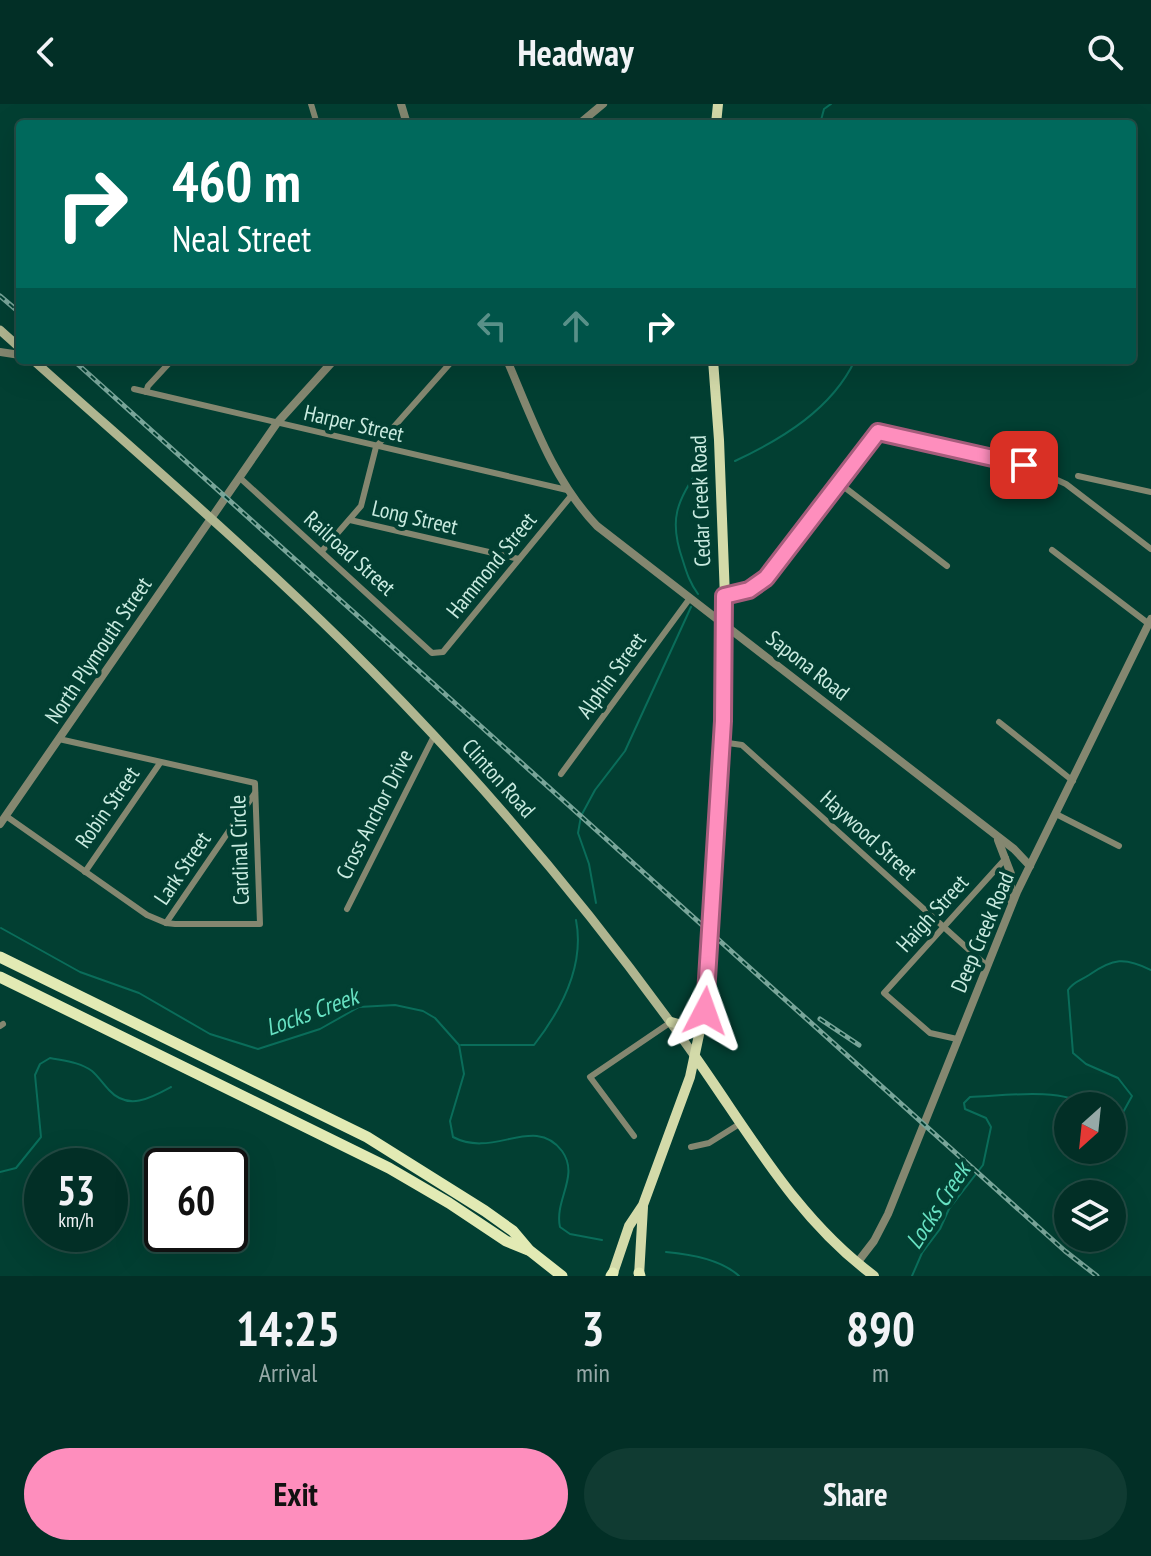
<!DOCTYPE html>
<html lang="en">
<head>
<meta charset="utf-8">
<style>
	:root { --surface:#022f26; --page:#103b32; --text:#f1f3f6; --muted:#96a9a7; --line:#234a43; --accent:#fe8ebd }
	body { margin:0; font-family:"PT Sans Narrow",sans-serif; background:var(--page); color:var(--text); height:100vh; display:flex; flex-direction:column; font-size:30px; white-space:nowrap }
	* { box-sizing:border-box; margin:0 }
	p { font-size:26px; color:var(--muted) }
	.icon { flex:none; width:44px; height:44px; fill:none; stroke:currentColor; stroke-width:2; stroke-linecap:round; stroke-linejoin:round }
	.map { position:relative; height:1172px; overflow:hidden }
	.side { display:flex; flex-direction:column; background:var(--surface); flex:1 }
	.side>* { flex:none }
	.guide { position:absolute; left:16px; top:16px; width:1120px; height:244px; border-radius:8px; box-shadow:0 8px 32px #0002,0 0 0 2px var(--line); background:#00695c; color:#fff; overflow:hidden }
	.needle { width:52px; rotate:207deg }
	.controls { position:absolute; left:1054px; top:988px; display:grid; gap:16px }
	.controls a { display:grid; place-items:center; width:72px; height:72px; border-radius:50%; background:var(--surface); box-shadow:0 8px 32px #0002,0 0 0 2px var(--line); font-size:40px }
	.speed { position:absolute; left:24px; top:1044px; display:flex; gap:16px; font-size:40px; font-weight:700; text-align:center }
	.speed>* { display:grid; place-content:center; width:104px; height:104px; border-radius:50%; background:var(--surface); box-shadow:0 8px 32px #0002,0 0 0 2px var(--line); line-height:1 }
	.speed small { font-size:20px; font-weight:400 }
	.speed .limit { border:4px solid #111; border-radius:12px; background:#fff; color:#111 }
	.pin { position:absolute; display:grid; place-items:center; width:68px; height:68px; color:#fff; margin:-34px; border-radius:16px; box-shadow:0 4px 12px #0006 }
	.me { position:absolute; width:88px; margin:-44px; rotate:4deg; stroke-linejoin:round; filter:drop-shadow(0 0 6px #0008) }
	.turn { display:flex; align-items:center; gap:28px; height:168px; padding:0 24px; font-size:36px }
	.turn .icon { width:104px; height:104px; stroke-width:2.5 }
	.turn b { display:block; font-size:56px; line-height:68px }
	.lanes { display:flex; align-items:center; height:76px; padding:0 24px; background:#0003; justify-content:center; gap:40px; direction:ltr }
	.lanes .off { opacity:.35 }
	.eta { display:flex; justify-content:space-evenly; align-items:center; height:136px; text-align:center }
	.eta b { font-size:48px; font-weight:600; line-height:56px }
	.action { display:flex; gap:16px; margin-top:auto; padding:16px 24px }
	.action a { flex:1; height:92px; border-radius:48px; background:var(--accent); color:#111; font-size:32px; font-weight:600; line-height:92px; text-align:center }
	.action a+a { background:var(--page); color:var(--text) }
	header { display:flex; justify-content:space-between; align-items:center; height:104px; padding:0 24px; background:var(--surface); font-size:36px; font-weight:600 }
	.map>svg:first-child { display:block }
	.lines { fill:none; stroke-linecap:round; stroke-linejoin:round }
	.stream { stroke:#0a6d5a; stroke-width:2 }
	.minor { stroke:#848770; stroke-width:6 }
	.tertiary { stroke:#848770; stroke-width:8 }
	.secondary { stroke:#b0b690; stroke-width:9 }
	.primary { stroke:#d3daa9; stroke-width:10 }
	.trunk { stroke:#e2eab4; stroke-width:11 }
	.rail-casing { stroke:#78a599; stroke-width:5 }
	.rail { stroke:#023f32; stroke-width:2; stroke-dasharray:6; stroke-linecap:butt }
	.route-casing { stroke:#a55c7b; stroke-width:20 }
	.route { stroke:#fe8ebd; stroke-width:14 }
	.labels { text-anchor:middle; stroke-width:8; stroke-linejoin:round; paint-order:stroke }
	.street-label { font-size:22px; fill:#c9ebe0; stroke:#023f32 }
	.water-label { font-size:24px; font-style:italic; fill:#67e1c2; stroke:#023f32 }
</style>
</head>
<body>
<header><svg class="icon" aria-label="back" viewBox="0 0 24 24"><path d="M15 5l-7 7 7 7"/></svg>Headway<svg class="icon" aria-label="search" viewBox="0 0 24 24"><circle cx="10" cy="10" r="6"/><path d="M15 15l6 6"/></svg></header>
<div class="map">
<svg width="1151" height="1172" viewBox="0 0 1151 1172">
	<rect width="100%" height="100%" fill="#023f32"/>
	<g class="lines">
		<g class="stream">
			<polyline points="820,20 824,5 831,0"/>
			<path d="M735,357c47,-22 97,-52 120,-101"/>
			<path d="M698,490c-8,-11 -11,-20 -15,-33 -15,-42 -6,-59 17,-94"/>
			<polyline points="596,799 589,760 578,729 581,712 595,686 625,647 691,503"/>
			<path d="M1,824l79,44 59,21 71,41 48,15 62,-20 39,-22 36,-2 28,6 12,7 24,27 5,29 -14,47 3,16c41,22 81,-23 109,14 18,25 -8,49 -2,76l10,7 32,6"/>
			<path d="M461,941h73c28,-36 51,-79 42,-125"/>
			<path d="M1112,1013l9,-1 11,-20 -14,-18 -32,-14 -13,-11 -5,-63c6,-9 12,-9 21,-15 24,-17 36,-18 62,-5"/>
			<path d="M0,1068l16,-4 25,-31 -6,-62 5,-11 10,-6c15,3 30,4 42,13 6,5 11,13 17,19 19,21 42,8 62,-3"/>
			<path d="M666,1148c23,2 56,8 73,24"/>
			<path d="M912,1172l10,-23 18,-24 9,-20 34,-44 8,-38 -5,-9 -21,-9 -1,-6 6,-6c33,-1 90,-10 118,9"/>
		</g>
		<g class="minor">
			<polyline points="311,0 317,20"/>
			<polyline points="134,285 567,386"/>
			<polyline points="146,288 148,282 172,256"/>
			<polyline points="1078,372 1151,388"/>
			<polyline points="239,373 432,549 443,548 571,392"/>
			<polyline points="839,379 947,462"/>
			<polyline points="350,416 519,455"/>
			<polyline points="1052,446 1149,520"/>
			<polyline points="322,447 361,402 376,343 453,256"/>
			<polyline points="725,492 749,486 766,474 878,328 1024,361 1066,380 1151,445"/>
			<polyline points="999,618 1073,677"/>
			<polyline points="721,638 742,641 987,862"/>
			<polyline points="561,670 690,494"/>
			<polyline points="1056,710 1119,742"/>
			<polyline points="6,712 147,811 166,819 175,820 260,820 255,679 59,635"/>
			<polyline points="85,768 160,659"/>
			<polyline points="347,805 434,632"/>
			<polyline points="166,819 255,689"/>
			<polyline points="0,922 3,920"/>
			<polyline points="957,935 930,929 884,889 1006,754"/>
			<polyline points="634,1032 590,973 671,918"/>
			<polyline points="691,1043 709,1039 741,1019"/>
		</g>
		<g class="tertiary">
			<polyline points="401,0 407,20"/>
			<polyline points="579,20 603,0"/>
			<polyline points="0,248 20,251"/>
			<path d="M507,256c25,58 45,119 90,166l417,323 16,17"/>
			<polyline points="0,720 277,319 334,256"/>
			<polyline points="998,736 1011,770 1011,796"/>
			<polyline points="857,1159 874,1137 888,1110 1017,788 1151,515"/>
		</g>
		<g class="secondary">
			<polyline points="0,226 20,244"/>
			<path d="M33,256c104,93 210,184 310,282 130,128 248,267 353,416"/>
		</g>
		<g class="primary">
			<polyline points="716,20 718,0"/>
			<path d="M671,918c15,5 23,3 33,-9"/>
			<path d="M696,954c55,78 100,160 178,218"/>
			<polyline points="612,1172 629,1122 643,1101 690,973 706,898 726,520 719,336 713,256"/>
			<polyline points="639,1172 643,1103"/>
		</g>
		<g class="trunk">
			<polyline points="0,853 367,1033 485,1107 513,1127 529,1146 562,1172"/>
			<polyline points="0,873 389,1064 449,1099 506,1137 528,1146"/>
			<polyline points="639,1169 640,1172"/>
			<polyline points="611,1172 613,1169"/>
		</g>
		<defs>
			<g id="rail">
				<polyline points="0,192 20,209"/>
				<polyline points="73,256 1065,1147 1097,1172"/>
				<polyline points="820,915 859,941"/>
			</g>
		</defs>
		<use href="#rail" class="rail-casing"/>
		<use href="#rail" class="rail"/>
	</g>
	<g class="lines">
		<defs>
			<polyline id="route" points="705,907 723,617 724,492 749,486 766,474 878,328 1024,361"/>
		</defs>
		<use href="#route" class="route-casing"/>
		<use href="#route" class="route"/>
	</g>
	<g class="labels">
		<g class="street-label">
			<text transform="translate(354 319) rotate(13)" y="8">Harper Street</text>
			<text transform="translate(700 397) rotate(-92)" y="8">Cedar Creek Road</text>
			<text transform="translate(415 413) rotate(13)" y="8">Long Street</text>
			<text transform="translate(350 449) rotate(42)" y="8">Railroad Street</text>
			<text transform="translate(491 461) rotate(-51)" y="8">Hammond Street</text>
			<text transform="translate(98 546) rotate(-56)" y="8">North Plymouth Street</text>
			<text transform="translate(808 561) rotate(38)" y="8">Sapona Road</text>
			<text transform="translate(611 571) rotate(-54)" y="8">Alphin Street</text>
			<text transform="translate(499 674) rotate(48)" y="8">Clinton Road</text>
			<text transform="translate(107 703) rotate(-55)" y="8">Robin Street</text>
			<text transform="translate(374 710) rotate(-63)" y="8">Cross Anchor Drive</text>
			<text transform="translate(869 731) rotate(42)" y="8">Haywood Street</text>
			<text transform="translate(239 746) rotate(-92)" y="8">Cardinal Circle</text>
			<text transform="translate(182 764) rotate(-56)" y="8">Lark Street</text>
			<text transform="translate(932 809) rotate(-48)" y="8">Haigh Street</text>
			<text transform="translate(982 828) rotate(-67)" y="8">Deep Creek Road</text>
		</g>
		<g class="water-label">
			<text transform="translate(312 908) rotate(-20)" y="8">Locks Creek</text>
			<text transform="translate(938 1102) rotate(-57)" y="8">Locks Creek</text>
		</g>
	</g>
</svg>
<div class="controls">
<a><svg class="needle" viewBox="-14 -14 28 28"><path d="M0-13l5 13h-10z" fill="#e53935"/><path d="M0 13l5-13h-10z" fill="#96a9a7"/></svg></a>
<a><svg class="icon" aria-label="layers" viewBox="0 0 24 24"><path d="M12 4l9 5-9 5-9-5zM3 14l9 5 9-5"/></svg></a>
</div>
<div class="speed"><div>53<small>km/h</small></div><div class="limit">60</div></div>
<div class="pin" style="left:1024px;top:361px;background:#d93025"><svg class="icon" aria-label="arrive" viewBox="0 0 24 24"><path d="M6 21V4h12l-3 4 3 4H6"/></svg></div>
<svg class="me" style="left:705px;top:907px" viewBox="-20 -20 40 40"><path d="M0-17L14 15 0 8-14 15z" fill="#fe8ebd" stroke="#fff" stroke-width="4"/></svg>
<div class="guide">
<div class="turn"><svg class="icon" aria-label="right" viewBox="0 0 24 24"><path d="M7 20v-9h11M14 6l5 5-5 5"/></svg><div><b>460 m</b>Neal Street</div></div>
<div class="lanes"><svg class="icon off" aria-label="left" viewBox="0 0 24 24"><path d="M17 20v-9H6M10 6l-5 5 5 5"/></svg><svg class="icon off" aria-label="ahead" viewBox="0 0 24 24"><path d="M12 20V5M6 11l6-6 6 6"/></svg><svg class="icon" aria-label="right" viewBox="0 0 24 24"><path d="M7 20v-9h11M14 6l5 5-5 5"/></svg></div>
</div>
</div>
<section class="side">
<div class="eta">
<div><b>14:25</b><p>Arrival</p></div>
<div><b>3</b><p>min</p></div>
<div><b>890</b><p>m</p></div>
</div>
<div class="action"><a>Exit</a><a>Share</a></div>
</section>
</body>
</html>
